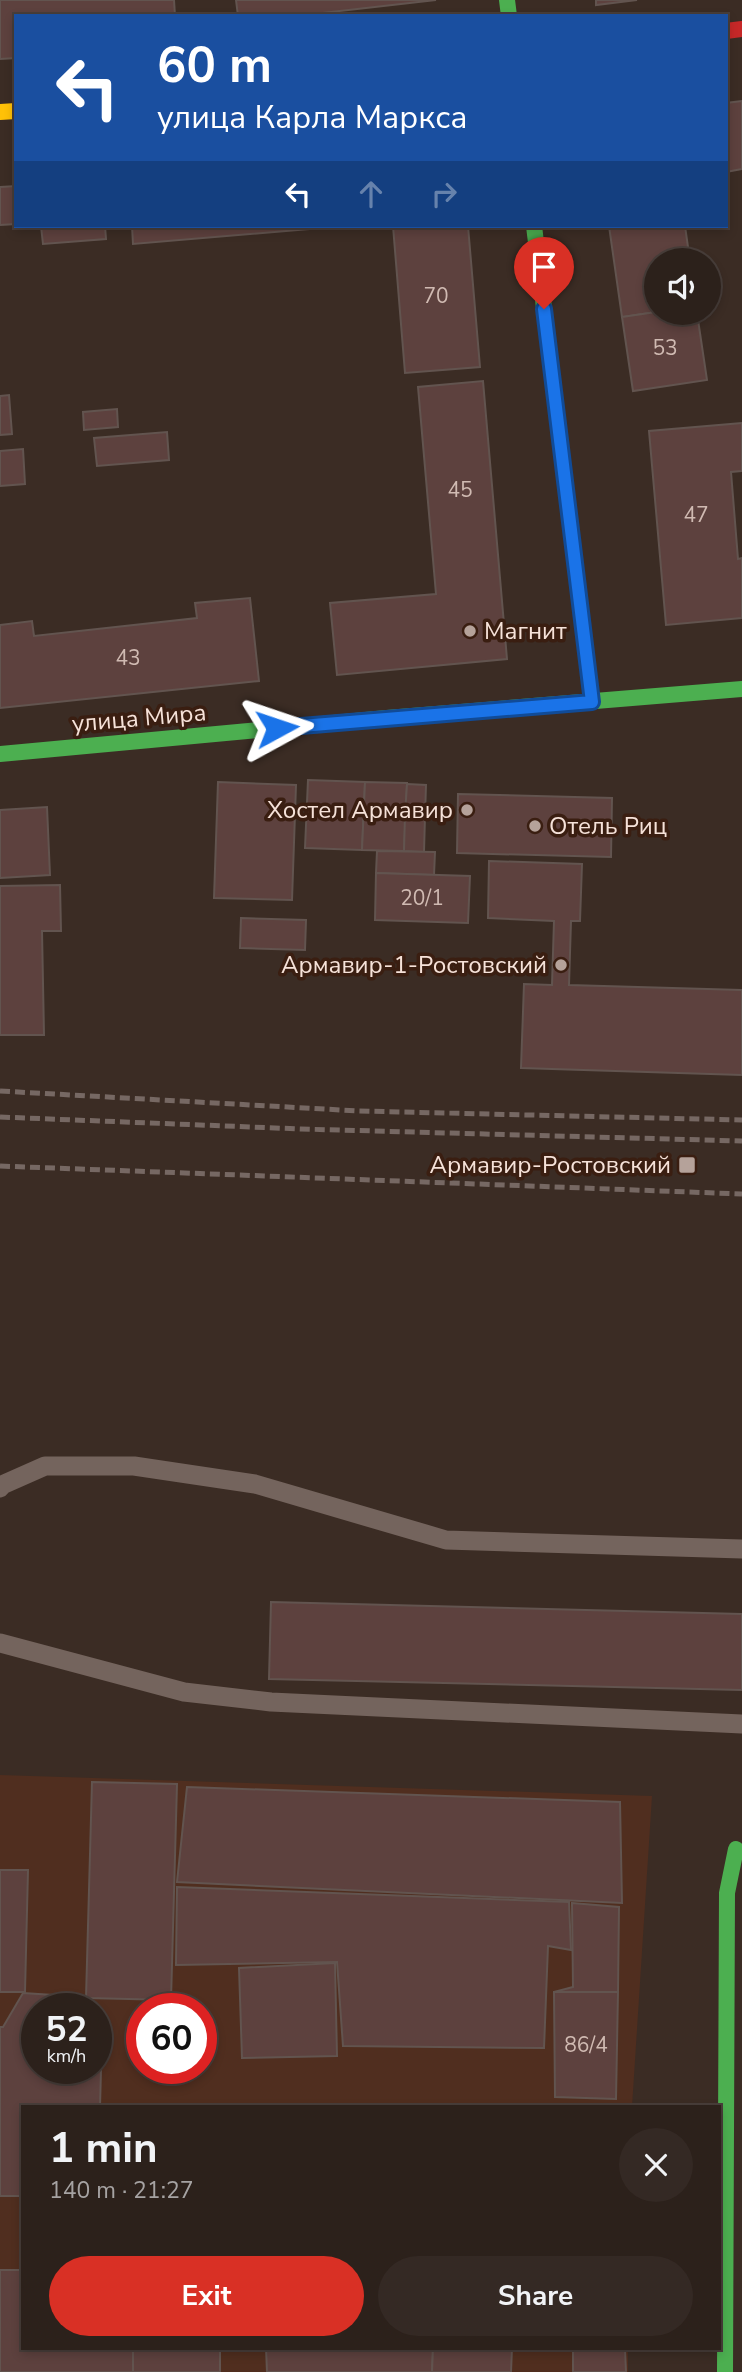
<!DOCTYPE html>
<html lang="en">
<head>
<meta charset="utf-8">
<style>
	:root { --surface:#2c211b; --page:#342924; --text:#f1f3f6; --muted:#a6a3a3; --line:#483e3a; --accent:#d93025 }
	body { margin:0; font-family:"Nunito Sans",sans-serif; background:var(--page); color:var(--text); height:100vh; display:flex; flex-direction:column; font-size:26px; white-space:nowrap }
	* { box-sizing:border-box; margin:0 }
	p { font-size:23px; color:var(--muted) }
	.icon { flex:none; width:38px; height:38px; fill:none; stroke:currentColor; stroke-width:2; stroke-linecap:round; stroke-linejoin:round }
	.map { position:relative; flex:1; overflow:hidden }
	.drawer { position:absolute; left:21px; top:2105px; width:700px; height:245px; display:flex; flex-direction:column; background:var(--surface); border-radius:0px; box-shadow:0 4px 10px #0003,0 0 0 2px var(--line) }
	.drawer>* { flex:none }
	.top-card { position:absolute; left:14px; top:14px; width:714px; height:214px; border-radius:0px; box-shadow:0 4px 10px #0003,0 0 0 2px var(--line); background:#1a4fa0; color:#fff; overflow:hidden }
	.tools { position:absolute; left:644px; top:248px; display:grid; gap:14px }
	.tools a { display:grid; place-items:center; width:77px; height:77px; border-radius:50%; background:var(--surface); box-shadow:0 4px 10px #0003,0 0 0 2px var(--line); font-size:35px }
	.speed { position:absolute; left:21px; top:1993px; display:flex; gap:14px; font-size:35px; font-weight:700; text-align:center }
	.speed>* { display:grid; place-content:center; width:91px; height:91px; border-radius:50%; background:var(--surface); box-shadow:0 4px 10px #0003,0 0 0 2px var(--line); line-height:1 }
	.speed small { font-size:18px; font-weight:400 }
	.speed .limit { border:10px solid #d22; background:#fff; color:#111 }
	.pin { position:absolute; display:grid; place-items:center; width:60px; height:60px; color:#fff; margin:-72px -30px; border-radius:50% 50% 50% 0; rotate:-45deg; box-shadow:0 0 7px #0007 }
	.pin .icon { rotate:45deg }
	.me { position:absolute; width:77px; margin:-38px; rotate:85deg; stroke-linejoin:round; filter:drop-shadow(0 0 5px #0008) }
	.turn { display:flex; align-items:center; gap:24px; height:147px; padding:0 28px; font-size:32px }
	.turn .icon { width:91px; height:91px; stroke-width:2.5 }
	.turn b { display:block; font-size:49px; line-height:60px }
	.lanes { display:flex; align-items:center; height:66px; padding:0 28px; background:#0003; justify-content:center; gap:35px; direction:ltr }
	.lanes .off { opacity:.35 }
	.round { display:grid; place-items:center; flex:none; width:74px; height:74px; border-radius:37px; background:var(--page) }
	.overview { display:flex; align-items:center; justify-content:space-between; height:119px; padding:0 28px }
	h1 { font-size:42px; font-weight:700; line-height:52px }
	.action { display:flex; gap:14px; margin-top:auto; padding:14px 28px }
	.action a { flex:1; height:80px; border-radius:42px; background:var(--accent); color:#fff; font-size:28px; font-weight:700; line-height:80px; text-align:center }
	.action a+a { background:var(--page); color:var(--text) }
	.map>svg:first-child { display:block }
	.built { fill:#502e1f; fill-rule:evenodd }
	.building { fill:#5d413e; stroke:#62544f; stroke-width:2 }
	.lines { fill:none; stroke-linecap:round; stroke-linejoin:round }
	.lane { stroke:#74645d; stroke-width:19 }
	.fast { stroke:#4caf50; stroke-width:16 }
	.slow { stroke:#ffc107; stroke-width:16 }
	.jam { stroke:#c62828; stroke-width:16 }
	.rail { stroke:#766863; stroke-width:5; stroke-dasharray:10 5; stroke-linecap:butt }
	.route-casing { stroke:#114b97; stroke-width:18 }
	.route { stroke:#1a73e8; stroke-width:12 }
	.poi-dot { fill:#b5a29a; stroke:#3a1e11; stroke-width:2.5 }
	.labels { text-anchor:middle; stroke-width:7; stroke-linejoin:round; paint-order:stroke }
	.number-label { font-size:21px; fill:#d0bab2 }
	.poi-label { font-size:24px; fill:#f6e2d9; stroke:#3a1e11; text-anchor:end }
	.street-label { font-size:24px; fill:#f6e2d9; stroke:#3a1e11 }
</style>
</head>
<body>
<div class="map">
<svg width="742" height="2372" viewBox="0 0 742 2372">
	<rect width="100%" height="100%" fill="#3b2c24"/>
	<path class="built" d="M0,1775l652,21 -20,311h-609v241h605v24h-628zM37,2009h59v59h-59zM142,2009h59v59h-59z"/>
	<g class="building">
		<polygon points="0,0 174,0 175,16 16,16 16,58 0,59"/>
		<polygon points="236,0 436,0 296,16 238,16"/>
		<polygon points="596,0 637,0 596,5"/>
		<polygon points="742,101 742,169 726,172 726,103"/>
		<polygon points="16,186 16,224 0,225 0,187"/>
		<polygon points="41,226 105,226 106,239 43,244"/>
		<polygon points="132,226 345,226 133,244"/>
		<polygon points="393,226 468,226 480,367 405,373"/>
		<polygon points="609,226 685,226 690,261 656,261 656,312 622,317"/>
		<polygon points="656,312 697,313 707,380 633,391 622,317"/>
		<polygon points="483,381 507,659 337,675 330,603 436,594 418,387"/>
		<polygon points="9,395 12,434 0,435 0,396"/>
		<polygon points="117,409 118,427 84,430 83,412"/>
		<polygon points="742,423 742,471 731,472 738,559 742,558 742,618 666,625 649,431"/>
		<polygon points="167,432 169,460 97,466 94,438"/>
		<polygon points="23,449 25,484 0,486 0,451"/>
		<polygon points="250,598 259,681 0,708 0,625 32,621 34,636 197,618 195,603"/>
		<polygon points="308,780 365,782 362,850 305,848"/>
		<polygon points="218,782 296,785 292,900 214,898"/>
		<polygon points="365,782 407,783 404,851 362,850"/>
		<polygon points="407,784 426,785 425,816 405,815"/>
		<polygon points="458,794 612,798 611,857 457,853"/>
		<polygon points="47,807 50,875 0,878 0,810"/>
		<polygon points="405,815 425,816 424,852 404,851"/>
		<polygon points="377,851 435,852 434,875 376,873"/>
		<polygon points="489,861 582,864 580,921 571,921 569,985 742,990 742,1075 521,1068 524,984 552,985 554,921 488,918"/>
		<polygon points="376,873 470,876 468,923 375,920"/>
		<polygon points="60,885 61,931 42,931 44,1035 0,1035 0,886"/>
		<polygon points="241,918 306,920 305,950 240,948"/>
		<polygon points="271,1602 742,1614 742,1690 269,1679"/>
		<polygon points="92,1782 177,1784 171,2000 86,1998"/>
		<polygon points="187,1787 620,1802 622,1903 177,1882"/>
		<polygon points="0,1870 28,1870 25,1992 0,1992"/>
		<polygon points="177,1887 569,1902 571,1950 548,1946 544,2048 343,2046 337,1962 176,1965"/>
		<polygon points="572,1903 619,1907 618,1992 554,1992 573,1987"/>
		<polygon points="335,1963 337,2056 242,2058 239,1968"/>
		<polygon points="554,1992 618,1992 616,2099 555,2097"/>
		<polygon points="23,1993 84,1997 83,2009 37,2009 37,2068 96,2068 96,2031 102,2032 100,2107 23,2107 23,2196 0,2196 0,2027 3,2027"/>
		<polygon points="0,2270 23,2270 23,2348 133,2348 133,2372 0,2372"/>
		<rect x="133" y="2348" width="87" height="24"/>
		<polygon points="266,2348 433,2348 432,2372 267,2372"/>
		<polygon points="433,2348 512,2348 511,2372 432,2372"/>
		<polygon points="573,2348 625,2348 626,2372 573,2372"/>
	</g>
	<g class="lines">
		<g class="lane">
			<polyline points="0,1488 2,1485 45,1466 134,1466 255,1484 446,1540 742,1549"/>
			<polyline points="0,1643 184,1692 271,1702 742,1724"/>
		</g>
		<g class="fast">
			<polyline points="507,0 509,16"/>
			<polyline points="534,226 592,702"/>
			<polyline points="0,754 387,718 742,689"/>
			<polyline points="725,2372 727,1893 736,1849"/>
		</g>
		<polyline class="slow" points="0,112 16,111"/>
		<polyline class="jam" points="726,31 742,29"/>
		<g class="rail">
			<polyline points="0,1091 359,1111 742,1120"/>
			<polyline points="0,1117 301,1129 742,1141"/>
			<polyline points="0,1166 742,1194"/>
		</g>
	</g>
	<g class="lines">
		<defs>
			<polyline id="route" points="277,728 592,702 544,309"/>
		</defs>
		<use href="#route" class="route-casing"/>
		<use href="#route" class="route"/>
	</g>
	<g class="poi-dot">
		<circle cx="470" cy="631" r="7"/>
		<circle cx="467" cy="810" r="7"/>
		<circle cx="535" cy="826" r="7"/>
		<circle cx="561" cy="965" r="7"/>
		<rect x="678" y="1156" width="18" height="18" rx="3.5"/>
	</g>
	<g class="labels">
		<g class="number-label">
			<text x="436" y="303">70</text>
			<text x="665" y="355">53</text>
			<text x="460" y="497">45</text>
			<text x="696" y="522">47</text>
			<text x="128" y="665">43</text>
			<text x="422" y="905">20/1</text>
			<text x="586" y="2052">86/4</text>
		</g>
		<g class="poi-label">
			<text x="484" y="639" text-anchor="start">Магнит</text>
			<text x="453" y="818">Хостел Армавир</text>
			<text x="549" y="834" text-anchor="start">Отель Риц</text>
			<text x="547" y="973">Армавир-1-Ростовский</text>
			<text x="671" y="1173">Армавир-Ростовский</text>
		</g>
		<g class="street-label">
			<text transform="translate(139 718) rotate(-5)" y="8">улица Мира</text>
		</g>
	</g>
</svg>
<div class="tools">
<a><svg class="icon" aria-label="sound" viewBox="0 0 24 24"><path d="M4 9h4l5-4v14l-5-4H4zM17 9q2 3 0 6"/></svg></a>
</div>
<div class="speed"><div>52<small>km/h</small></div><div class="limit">60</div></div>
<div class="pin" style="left:544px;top:309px;background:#d93025"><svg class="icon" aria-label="arrive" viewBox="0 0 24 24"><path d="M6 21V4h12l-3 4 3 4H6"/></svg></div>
<svg class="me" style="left:277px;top:728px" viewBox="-20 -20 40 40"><path d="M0-17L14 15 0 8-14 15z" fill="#1a73e8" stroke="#fff" stroke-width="4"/></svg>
<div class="top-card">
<div class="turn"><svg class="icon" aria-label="left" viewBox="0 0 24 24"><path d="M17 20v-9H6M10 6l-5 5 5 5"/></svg><div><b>60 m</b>улица Карла Маркса</div></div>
<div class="lanes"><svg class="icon" aria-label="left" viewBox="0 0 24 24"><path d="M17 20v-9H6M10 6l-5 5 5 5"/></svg><svg class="icon off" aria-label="ahead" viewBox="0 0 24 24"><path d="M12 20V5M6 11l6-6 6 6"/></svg><svg class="icon off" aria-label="right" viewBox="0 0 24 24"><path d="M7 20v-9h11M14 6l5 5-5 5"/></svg></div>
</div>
<section class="drawer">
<div class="overview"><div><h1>1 min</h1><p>140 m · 21:27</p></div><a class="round"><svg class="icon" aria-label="close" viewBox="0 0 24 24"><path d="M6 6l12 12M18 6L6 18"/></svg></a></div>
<div class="action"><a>Exit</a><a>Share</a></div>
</section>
</div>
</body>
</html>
